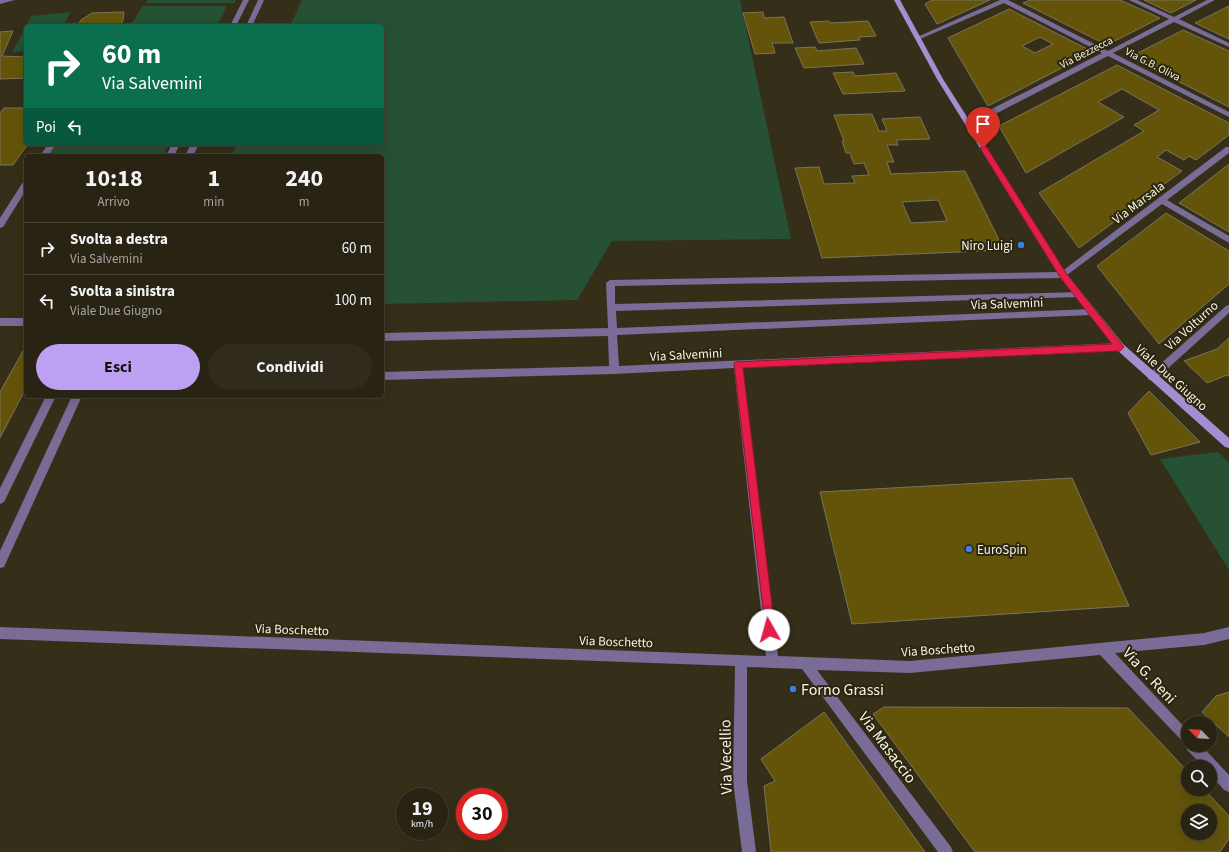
<!DOCTYPE html>
<html lang="it">
<head>
<meta charset="utf-8">
<style>
	:root { --surface:#282313; --page:#302b1c; --text:#f1f3f6; --muted:#a5a4a0; --line:#444033; --accent:#bca0f2 }
	body { margin:0; font-family:"Source Sans 3",sans-serif; background:var(--page); color:var(--text); height:100vh; display:flex; flex-direction:column; font-size:15px; white-space:nowrap }
	* { box-sizing:border-box; margin:0 }
	p { font-size:13px; color:var(--muted) }
	.icon { flex:none; width:22px; height:22px; fill:none; stroke:currentColor; stroke-width:2; stroke-linecap:round; stroke-linejoin:round }
	.map { position:relative; flex:1; overflow:hidden }
	.panel { position:absolute; left:24px; top:154px; width:360px; height:244px; display:flex; flex-direction:column; background:var(--surface); border-radius:6px; box-shadow:0 4px 16px #0002,0 0 0 1px var(--line) }
	.panel>* { flex:none }
	.top-card { position:absolute; left:24px; top:24px; width:360px; height:122px; border-radius:6px; box-shadow:0 4px 16px #0002,0 0 0 1px var(--line); background:#0b6e4f; color:#fff; overflow:hidden }
	.needle { width:26px; rotate:295deg }
	.buttons { position:absolute; left:1181px; top:716px; display:grid; gap:8px }
	.buttons a { display:grid; place-items:center; width:36px; height:36px; border-radius:50%; background:var(--surface); box-shadow:0 4px 16px #0002,0 0 0 1px var(--line); font-size:20px }
	.speed { position:absolute; left:396px; top:788px; display:flex; gap:8px; font-size:20px; font-weight:700; text-align:center }
	.speed>* { display:grid; place-content:center; width:52px; height:52px; border-radius:50%; background:var(--surface); box-shadow:0 4px 16px #0002,0 0 0 1px var(--line); line-height:1 }
	.speed small { font-size:10px; font-weight:400 }
	.speed .limit { border:6px solid #d22; background:#fff; color:#111 }
	.pin { position:absolute; display:grid; place-items:center; width:34px; height:34px; color:#fff; margin:-41px -17px; border-radius:50% 50% 50% 0; rotate:-45deg; box-shadow:0 0 4px #0007 }
	.pin .icon { rotate:45deg }
	.me { position:absolute; width:44px; margin:-22px; rotate:353deg; stroke-linejoin:round; filter:drop-shadow(0 0 3px #0008) }
	.turn { display:flex; align-items:center; gap:14px; height:84px; padding:0 12px; font-size:18px }
	.turn .icon { width:52px; height:52px; stroke-width:2.5 }
	.turn b { display:block; font-size:28px; line-height:34px }
	.then { display:flex; align-items:center; height:38px; padding:0 12px; background:#0003; gap:8px; font-size:15px }
	.eta { display:flex; justify-content:space-evenly; align-items:center; height:68px; text-align:center }
	.eta b { font-size:24px; font-weight:700; line-height:28px }
	.action { display:flex; gap:8px; margin-top:auto; padding:8px 12px }
	.action a { flex:1; height:46px; border-radius:24px; background:var(--accent); color:#111; font-size:16px; font-weight:700; line-height:46px; text-align:center }
	.action a+a { background:var(--page); color:var(--text) }
	ul { padding:0; list-style:none }
	li { display:flex; align-items:center; gap:12px; height:52px; padding:0 12px; border-top:1px solid var(--line) }
	li div { flex:1 }
	li b { display:block; font-size:15px }
	li em { font-style:normal }
	.map>svg:first-child { display:block }
	.green { fill:#265134 }
	.building { fill:#63540a; stroke:#7a745b; fill-rule:evenodd }
	.lines { fill:none; stroke-linecap:round; stroke-linejoin:round }
	.minor { fill:#796c97; fill-rule:evenodd }
	.tertiary { fill:#796c97; fill-rule:evenodd }
	.secondary { fill:#a38ed2; fill-rule:evenodd }
	.route { fill:#e11d48; stroke:#92132f }
	.shop-dot { fill:#3f7fe0; stroke:#2b260f; stroke-width:1.5 }
	.labels { text-anchor:middle; stroke-width:4; stroke-linejoin:round; paint-order:stroke }
	.far-street-label { font-size:11px; fill:#f7f4e6; stroke:#2b260f }
	.street-label { font-size:13px; fill:#f7f4e6; stroke:#2b260f }
	.poi-label { font-size:13px; fill:#f7f4e6; stroke:#2b260f; text-anchor:end }
	.near-street-label { font-size:16px; fill:#f7f4e6; stroke:#2b260f }
	.near-poi-label { font-size:16px; fill:#f7f4e6; stroke:#2b260f; text-anchor:start }
</style>
</head>
<body>
<div class="map">
<svg width="1229" height="852" viewBox="0 0 1229 852">
	<rect width="100%" height="100%" fill="#352f19"/>
	<g class="green">
		<polygon points="148,0 236,0 235,3 146,3"/>
		<polygon points="302,0 740,0 791,239 612,241 577,300 382,304 382,156 232,156 237,144 382,144 382,26 290,26"/>
		<polygon points="143,6 227,6 217,26 130,26"/>
		<polygon points="71,12 63,26 26,26 31,16"/>
		<polygon points="26,27 26,51 12,52"/>
		<polygon points="55,144 169,144 163,156 48,156"/>
		<polygon points="1218,452 1229,463 1229,570 1160,459"/>
	</g>
	<g class="building">
		<polygon points="932,0 990,0 937,24 925,4"/>
		<polygon points="1030,0 1120,0 1160,18 1107,45 1023,3"/>
		<polygon points="1144,0 1196,0 1171,13"/>
		<polygon points="1229,6 1229,39 1195,23"/>
		<path d="M1009,9l84,43 -105,54 -40,-68zM1040,37l13,7 -18,9 -13,-7z"/>
		<polygon points="124,12 123,20 120,26 77,26 81,20 92,13"/>
		<polygon points="763,12 764,18 784,17 793,43 772,43 775,53 755,54 743,13"/>
		<polygon points="829,21 830,23 868,21 876,36 859,37 860,40 819,43 810,22"/>
		<polygon points="1183,30 1229,51 1229,107 1130,57"/>
		<polygon points="13,31 2,56 26,57 26,78 0,79 0,32"/>
		<polygon points="815,47 817,51 856,48 864,64 804,68 795,48"/>
		<polygon points="1117,65 1229,123 1229,135 1196,160 1189,156 1184,160 1166,150 1157,157 1182,171 1079,248 1039,193 1144,131 1134,125 1159,110 1122,89 1098,102 1124,117 1026,173 999,126"/>
		<polygon points="853,72 855,76 896,73 905,91 843,94 833,73"/>
		<polygon points="4,108 26,108 26,144 28,144 13,165 0,165 0,113"/>
		<path d="M872,114l7,17h8l-5,-12 38,-2 10,22 -34,1 2,5h-11l7,17h-7l4,12 74,-3 39,79 -182,8 -27,-90 24,-1 5,17 31,-1 -3,-7 17,-1 -5,-12 -10,1 -4,-11h-4l-4,-12h2l-10,-26zM938,200l9,21 -36,2 -9,-21z"/>
		<polygon points="1229,164 1229,232 1179,203"/>
		<polygon points="1166,213 1229,251 1229,284 1159,344 1097,266"/>
		<polygon points="1229,338 1229,376 1227,375 1207,383 1184,361 1217,349"/>
		<polygon points="24,349 26,349 26,388 0,438 0,392"/>
		<polygon points="1149,391 1200,442 1151,455 1128,413"/>
		<polygon points="1072,478 1129,606 852,624 820,492"/>
		<polygon points="1229,692 1229,737 1202,712 1216,696"/>
		<path d="M884,707l244,1 60,64v17h16l25,27v23l-9,13h-245l-102,-138zM1188,811h22v22h-22z"/>
		<polygon points="824,712 925,852 771,852 764,786 775,781 761,759"/>
	</g>
	<g class="lines">
		<g class="minor">
			<polygon points="1000,0 1008,0 1108,51 1169,19 1129,0 1137,0 1174,17 1207,0 1215,0 1179,19 1229,43 1229,47 1174,22 1113,53 1229,112 1229,117 1108,56 972,126 966,126 966,122 1102,53 1004,3 920,39 915,38"/>
			<polygon points="48,144 56,144 48,156 40,156"/>
			<polygon points="1226,147 1229,147 1229,153 1167,200 1229,236 1229,243 1162,204 1063,278 615,286 615,304 1081,292 1082,294 1081,296 1078,297 616,311 617,328 1091,309 1095,312 1091,315 617,335 619,366 1120,343 1123,344 1125,347 1123,350 1120,351 743,368 778,656 910,661 1204,633 1229,627 1229,639 1204,645 1115,653 1188,731 1188,745 1201,745 1229,775 1229,792 1224,790 1210,774 1210,767 1204,767 1187,750 1186,745 1100,655 910,673 817,670 951,847 953,852 938,852 802,669 747,667 747,781 756,852 742,852 733,781 735,666 0,639 0,627 766,656 734,368 614,374 382,380 382,372 609,366 608,336 382,341 382,333 608,328 606,283 610,280 1061,272"/>
			<polygon points="26,181 26,190 3,227 0,228 0,218 23,182"/>
			<polygon points="1229,305 1229,313 1155,380 1149,380 1147,377 1149,374 1226,306"/>
			<rect x="0" y="318" width="26" height="8"/>
		</g>
		<g class="tertiary">
			<polygon points="0,0 15,0 0,4"/>
			<polygon points="243,0 249,0 236,26 230,26"/>
			<polygon points="258,0 264,0 252,26 246,26"/>
			<polygon points="172,144 180,144 174,156 166,156"/>
			<polygon points="191,144 199,144 193,156 185,156"/>
			<polygon points="46,396 56,396 4,502 0,504 0,488"/>
			<polygon points="72,396 82,396 4,567 0,568 0,551"/>
		</g>
		<polygon class="secondary" points="894,0 900,0 943,79 1066,273 1123,344 1229,438 1229,448 1225,447 1117,350 1060,277 937,79"/>
	</g>
	<polygon class="route" points="983,145 986,146 1066,273 1124,347 1120,351 743,368 775,630 773,634 769,635 766,634 734,364 735,362 1112,344 1060,277 980,148"/>
	<g class="shop-dot">
		<circle cx="1021" cy="245" r="4"/>
		<circle cx="969" cy="549" r="4"/>
		<circle cx="793" cy="689" r="4"/>
	</g>
	<g class="labels">
		<g class="far-street-label">
			<text transform="translate(1086 52) rotate(-27)" y="4">Via Bezzecca</text>
			<text transform="translate(1153 64) rotate(27)" y="4">Via G.B. Oliva</text>
		</g>
		<g class="street-label">
			<text transform="translate(1138 202) rotate(-37)" y="5">Via Marsala</text>
			<text transform="translate(1007 303) rotate(-2)" y="5">Via Salvemini</text>
			<text transform="translate(1191 325) rotate(-42)" y="5">Via Volturno</text>
			<text transform="translate(686 354) rotate(-3)" y="5">Via Salvemini</text>
			<text transform="translate(1172 377) rotate(42)" y="5">Viale Due Giugno</text>
			<text transform="translate(292 629) rotate(2)" y="5">Via Boschetto</text>
			<text transform="translate(616 641) rotate(2)" y="5">Via Boschetto</text>
			<text transform="translate(938 649) rotate(-4)" y="5">Via Boschetto</text>
		</g>
		<g class="poi-label">
			<text x="1013" y="250">Niro Luigi</text>
			<text x="977" y="554" text-anchor="start">EuroSpin</text>
		</g>
		<g class="near-street-label">
			<text transform="translate(1150 675) rotate(47)" y="6">Via G. Reni</text>
			<text transform="translate(888 747) rotate(53)" y="6">Via Masaccio</text>
			<text transform="translate(725 757) rotate(-91)" y="6">Via Vecellio</text>
		</g>
		<g class="near-poi-label">
			<text x="801" y="695">Forno Grassi</text>
		</g>
	</g>
</svg>
<div class="buttons">
<a><svg class="needle" viewBox="-14 -14 28 28"><path d="M0-13l5 13h-10z" fill="#e53935"/><path d="M0 13l5-13h-10z" fill="#a5a4a0"/></svg></a>
<a><svg class="icon" aria-label="search" viewBox="0 0 24 24"><circle cx="10" cy="10" r="6"/><path d="M15 15l6 6"/></svg></a>
<a><svg class="icon" aria-label="layers" viewBox="0 0 24 24"><path d="M12 4l9 5-9 5-9-5zM3 14l9 5 9-5"/></svg></a>
</div>
<div class="speed"><div>19<small>km/h</small></div><div class="limit">30</div></div>
<div class="pin" style="left:983px;top:148px;background:#d93025"><svg class="icon" aria-label="arrive" viewBox="0 0 24 24"><path d="M6 21V4h12l-3 4 3 4H6"/></svg></div>
<svg class="me" style="left:769px;top:630px" viewBox="-20 -20 40 40"><circle r="19" fill="#fff"/><path d="M0-13L10 11 0 6-10 11z" fill="#e11d48"/></svg>
<div class="top-card">
<div class="turn"><svg class="icon" aria-label="right" viewBox="0 0 24 24"><path d="M7 20v-9h11M14 6l5 5-5 5"/></svg><div><b>60 m</b>Via Salvemini</div></div>
<div class="then">Poi<svg class="icon" aria-label="left" viewBox="0 0 24 24"><path d="M17 20v-9H6M10 6l-5 5 5 5"/></svg></div>
</div>
<section class="panel">
<div class="eta">
<div><b>10:18</b><p>Arrivo</p></div>
<div><b>1</b><p>min</p></div>
<div><b>240</b><p>m</p></div>
</div>
<ul>
<li><svg class="icon" aria-label="right" viewBox="0 0 24 24"><path d="M7 20v-9h11M14 6l5 5-5 5"/></svg><div><b>Svolta a destra</b><p>Via Salvemini</p></div><em>60 m</em></li>
<li><svg class="icon" aria-label="left" viewBox="0 0 24 24"><path d="M17 20v-9H6M10 6l-5 5 5 5"/></svg><div><b>Svolta a sinistra</b><p>Viale Due Giugno</p></div><em>100 m</em></li>
</ul>
<div class="action"><a>Esci</a><a>Condividi</a></div>
</section>
</div>
</body>
</html>
